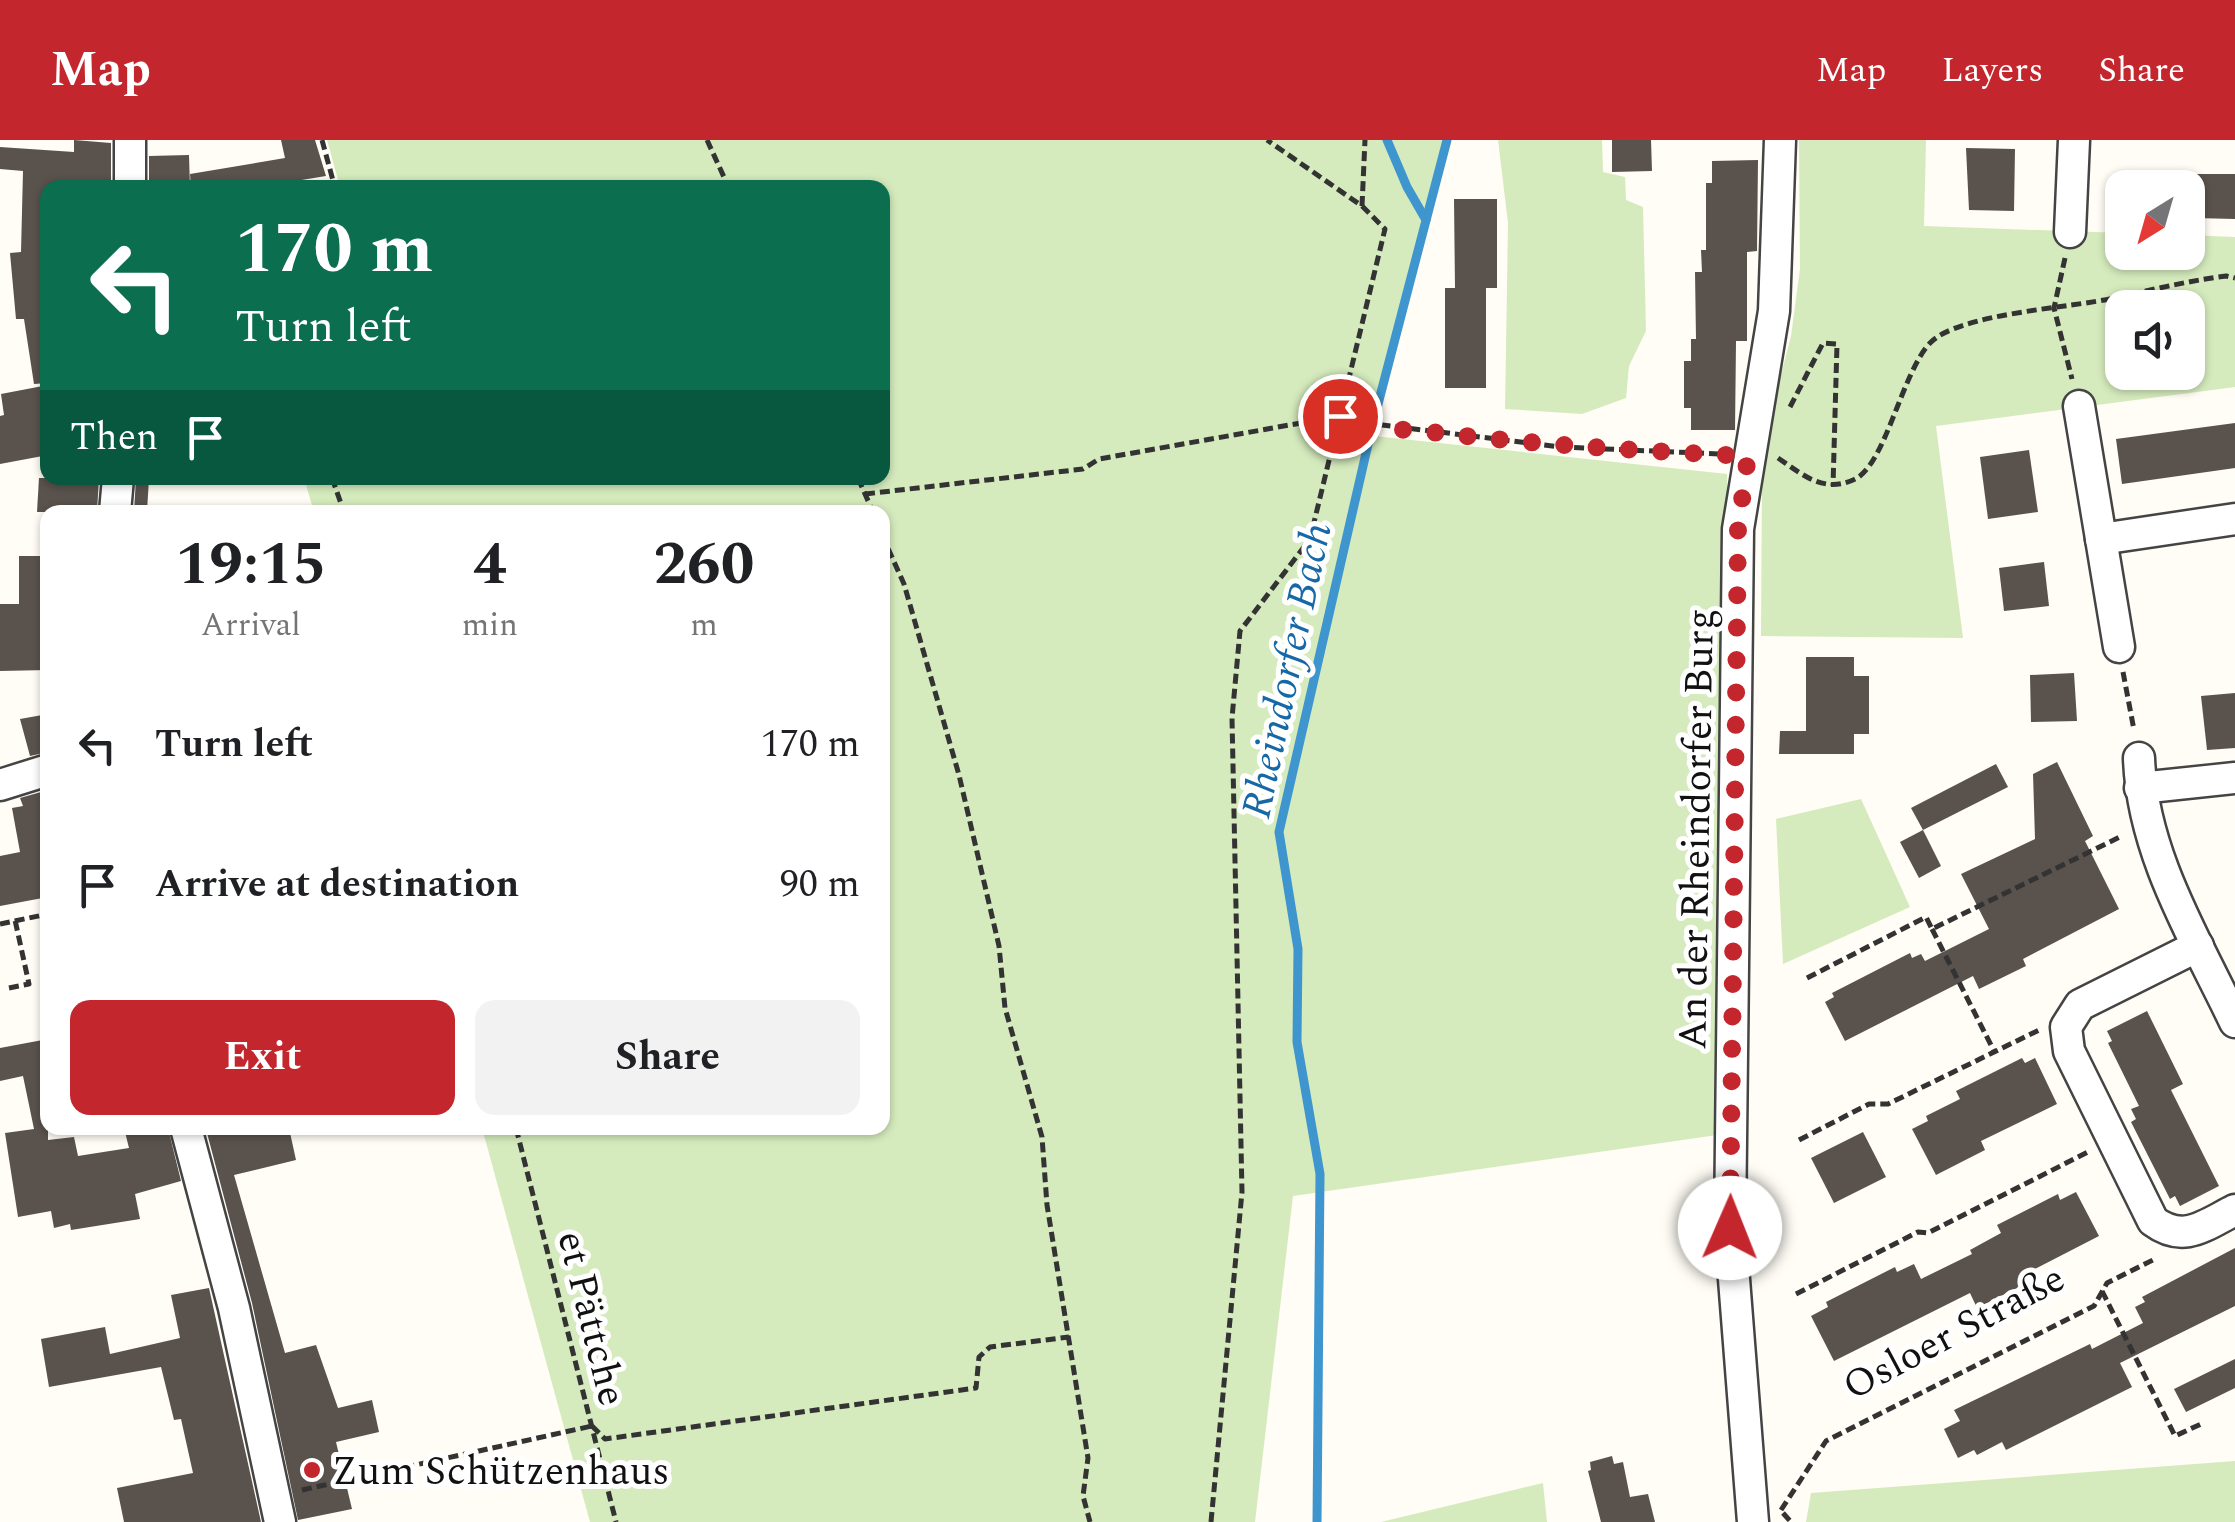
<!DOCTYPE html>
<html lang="en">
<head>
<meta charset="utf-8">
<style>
	:root { --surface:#fff; --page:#f2f2f2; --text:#202124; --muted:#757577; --accent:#c4262e }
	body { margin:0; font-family:Spectral,serif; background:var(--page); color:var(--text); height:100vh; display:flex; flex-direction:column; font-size:38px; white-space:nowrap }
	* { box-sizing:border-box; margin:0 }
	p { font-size:32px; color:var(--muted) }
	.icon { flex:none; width:55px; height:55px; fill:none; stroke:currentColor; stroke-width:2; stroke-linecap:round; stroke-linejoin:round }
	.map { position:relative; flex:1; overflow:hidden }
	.drawer { position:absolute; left:40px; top:365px; width:850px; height:630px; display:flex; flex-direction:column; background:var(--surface); border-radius:20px; box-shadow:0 2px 8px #0004 }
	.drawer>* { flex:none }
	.guide { position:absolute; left:40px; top:40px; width:850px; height:305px; border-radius:20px; box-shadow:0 2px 8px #0004; background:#0b6e4f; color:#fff; overflow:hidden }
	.needle { width:65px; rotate:217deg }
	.buttons { position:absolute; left:2105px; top:30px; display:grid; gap:20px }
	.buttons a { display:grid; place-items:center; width:100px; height:100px; border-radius:20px; background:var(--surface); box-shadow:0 2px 8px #0004; font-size:50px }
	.pin { position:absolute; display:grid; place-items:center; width:85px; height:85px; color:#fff; margin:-42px; border:5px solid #fff; border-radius:50%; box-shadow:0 2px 10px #0007 }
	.me { position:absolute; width:110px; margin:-55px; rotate:1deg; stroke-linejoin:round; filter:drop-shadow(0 0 8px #0008) }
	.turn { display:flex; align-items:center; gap:35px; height:210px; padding:0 30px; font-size:45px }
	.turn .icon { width:130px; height:130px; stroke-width:2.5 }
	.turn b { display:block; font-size:70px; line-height:85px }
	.then { display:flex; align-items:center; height:95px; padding:0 30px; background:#0003; gap:20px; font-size:38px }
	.eta { display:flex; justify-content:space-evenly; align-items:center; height:170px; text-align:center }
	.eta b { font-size:60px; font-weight:700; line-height:70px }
	.primary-button { display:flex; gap:20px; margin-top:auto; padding:20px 30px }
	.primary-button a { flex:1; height:115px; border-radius:20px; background:var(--accent); color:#fff; font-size:40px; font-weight:700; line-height:115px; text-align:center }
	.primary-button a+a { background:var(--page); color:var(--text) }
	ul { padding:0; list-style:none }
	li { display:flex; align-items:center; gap:30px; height:140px; padding:0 30px }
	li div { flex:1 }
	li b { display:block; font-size:38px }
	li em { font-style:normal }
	header { display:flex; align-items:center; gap:60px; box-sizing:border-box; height:140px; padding:0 50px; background:var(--accent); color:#fff }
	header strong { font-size:48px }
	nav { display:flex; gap:55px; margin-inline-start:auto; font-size:35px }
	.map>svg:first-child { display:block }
	.green { fill:#d5ebbd; fill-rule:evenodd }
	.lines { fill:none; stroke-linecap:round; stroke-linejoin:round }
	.stream { stroke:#3f96cf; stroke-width:9 }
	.building { fill:#5a524d }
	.minor-casing { stroke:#444; stroke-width:35 }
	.path { stroke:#333; stroke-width:5; stroke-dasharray:10 5; stroke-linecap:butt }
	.minor { stroke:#fff; stroke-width:30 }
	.route { stroke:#c4262e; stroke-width:18; stroke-dasharray:0 32.4 }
	.poi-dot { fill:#c4262e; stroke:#fff; stroke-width:4 }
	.labels { text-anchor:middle; stroke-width:10; stroke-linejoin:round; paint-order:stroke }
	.street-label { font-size:40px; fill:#111; stroke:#fff }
	.poi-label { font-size:40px; fill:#111; stroke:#fff; text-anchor:start }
	.water-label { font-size:42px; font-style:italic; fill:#1768a6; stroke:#fff }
</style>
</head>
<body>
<header>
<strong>Map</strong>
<nav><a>Map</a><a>Layers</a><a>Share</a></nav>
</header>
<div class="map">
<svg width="2235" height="1382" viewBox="0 0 2235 1382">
	<rect width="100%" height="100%" fill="#fffdf5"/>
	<g class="green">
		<polygon points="327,0 1451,0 1374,296 1727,334 1731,993 1293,1056 1255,1382 590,1382 482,988 882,988 882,372 314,372 304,338 882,338 882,48 340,47"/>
		<polygon points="1498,0 1602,0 1603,32 1625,37 1626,60 1643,67 1646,191 1629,226 1626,258 1582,274 1505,269 1508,83"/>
		<path d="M1799,0h127l-2,86 198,7v19h66v-17l47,2v150l-299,39 27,212 -202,-2 1,-157 8,-62 21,-81 9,-67zM2122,168h66v64h-66z"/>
		<polygon points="1861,659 1910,767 1783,824 1776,679"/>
		<polygon points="2235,1321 2235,1382 1806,1382 1811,1353"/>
		<polygon points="1543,1343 1547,1382 1381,1382"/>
	</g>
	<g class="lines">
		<g class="stream">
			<polyline points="1387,0 1407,47 1426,80"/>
			<polyline points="1317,1382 1320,1034 1297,902 1298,809 1279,692 1372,287 1447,0"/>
		</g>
	</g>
	<g class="building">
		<polygon points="74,0 111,3 111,48 48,48 48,243 34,244 24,179 16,179 10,113 21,112 23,31 0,29 0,7 74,12"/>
		<polygon points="281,0 315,0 326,36 253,48 191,48 190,34 285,18"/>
		<polygon points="1612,0 1651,0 1652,31 1612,32"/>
		<polygon points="1966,8 2015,9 2014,71 1969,70"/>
		<polygon points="189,15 190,48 149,48 149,16"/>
		<polygon points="1758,20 1757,111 1747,112 1747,201 1736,201 1735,290 1691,290 1691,268 1684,268 1684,221 1691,221 1691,199 1696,199 1695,132 1702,132 1701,110 1706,110 1706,43 1712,43 1712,21"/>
		<polygon points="2196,34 2235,34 2235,79 2195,78"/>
		<polygon points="1454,59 1497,59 1497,148 1486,148 1486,248 1445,248 1445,148 1455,148"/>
		<polygon points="48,245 48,315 0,324 0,276 4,275 1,254"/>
		<polygon points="2235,283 2235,328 2122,344 2116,299"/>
		<polygon points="2029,310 2038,372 1988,379 1980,317"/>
		<polygon points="39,338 99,338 97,372 37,372"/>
		<polygon points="136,338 149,338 147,372 134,372"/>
		<polygon points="19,416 48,416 48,530 0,531 0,464 19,464"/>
		<polygon points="2044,422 2049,466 2004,471 1999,428"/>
		<polygon points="1806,517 1854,517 1854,536 1869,536 1869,594 1854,594 1854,614 1779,614 1780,591 1806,591"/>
		<polygon points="2074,533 2077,581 2031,582 2030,535"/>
		<polygon points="2235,553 2235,608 2207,610 2201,556"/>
		<polygon points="48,574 48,612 30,616 20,579"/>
		<polygon points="2057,622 2093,696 2085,701 2119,769 2023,819 2026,826 1979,849 1973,836 1845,901 1825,862 1834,857 1832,853 1910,813 1912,818 1921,814 1925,821 1989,789 1961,734 2035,699 2033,634"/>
		<polygon points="1996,624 2008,647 1923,690 1911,668"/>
		<polygon points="48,650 48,757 0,766 0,716 20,712 12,668 23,666 20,658"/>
		<polygon points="1923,690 1941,726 1919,738 1900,702"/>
		<polygon points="2147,871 2183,944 2171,950 2219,1046 2180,1066 2175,1056 2170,1059 2131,982 2136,979 2131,969 2139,966 2108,903 2112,901 2107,891"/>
		<polygon points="48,899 48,1000 74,997 78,1016 129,1008 124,988 168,988 181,1041 135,1054 140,1079 71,1090 70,1084 54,1088 51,1071 18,1077 5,993 34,989 23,936 0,941 0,908"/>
		<polygon points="2022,918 2025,923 2035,918 2057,964 1981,1001 1985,1010 1936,1035 1912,989 1928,981 1926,976 1960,959 1956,951"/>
		<polygon points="229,988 289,988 296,1020 234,1035 285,1213 316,1205 338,1268 372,1260 379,1292 336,1302 352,1369 298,1380 252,1163 207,993"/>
		<polygon points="1863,992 1886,1037 1834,1063 1811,1018"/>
		<polygon points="2076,1052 2099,1096 2023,1135 2027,1143 1977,1168 1970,1153 1834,1221 1811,1176 1828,1167 1826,1162 1895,1127 1897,1132 1914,1124 1921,1139 1972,1114 1970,1110 2001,1093 1997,1085 2058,1054 2060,1060"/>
		<polygon points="2235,1108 2235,1166 2120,1223 2132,1247 2006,1310 2002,1302 1977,1315 1974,1310 1958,1318 1944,1289 1960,1281 1954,1270 2090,1204 2092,1209 2143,1183 2135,1167 2145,1162 2142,1157"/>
		<polygon points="209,1148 261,1382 124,1382 117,1348 193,1333 181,1279 174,1280 161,1227 49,1247 41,1199 105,1187 110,1214 180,1198 171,1155"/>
		<polygon points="2235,1219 2235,1248 2186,1272 2174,1249"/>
		<polygon points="1612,1316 1614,1324 1623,1322 1630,1357 1648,1354 1655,1382 1601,1382 1588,1331 1591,1330 1590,1322"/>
	</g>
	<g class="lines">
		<defs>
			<g id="minor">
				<polyline points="130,0 130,48"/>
				<polyline points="2070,92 2074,0"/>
				<polyline points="2079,266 2119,507"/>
				<polyline points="115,372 118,338"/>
				<polyline points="2101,399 2235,379"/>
				<path d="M2139,618c3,95 56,180 96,264"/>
				<polyline points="0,645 48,630"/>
				<polyline points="2140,648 2235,638"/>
				<path d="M2198,806l-118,59 -14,22 3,24 84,170c31,23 52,4 82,-11"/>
				<polyline points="186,988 234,1168 280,1382"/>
				<polyline points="1753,1382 1730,1088 1738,389 1774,171 1780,0"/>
			</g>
		</defs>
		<use href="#minor" class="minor-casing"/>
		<g class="path">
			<polyline points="322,0 335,48"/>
			<polyline points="707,0 729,48"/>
			<polyline points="1362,66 1365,0"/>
			<polyline points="2065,118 2054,168 2072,239"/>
			<polyline points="1790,267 1823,203 1837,204 1833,346"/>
			<path d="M1778,318c25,17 45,35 75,22 32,-12 48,-106 77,-137 29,-30 141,-35 184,-45 37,-8 73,-17 112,-22l9,2"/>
			<polyline points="332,338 344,372"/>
			<polyline points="858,338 873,372"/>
			<polyline points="865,354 1083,329 1099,319 1340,276 1350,281 1561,307 1721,314"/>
			<polyline points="882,395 904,444 959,635 999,806 1005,868 1042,997 1047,1065 1088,1318 1083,1356 1090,1382"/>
			<polyline points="2123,532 2134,590"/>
			<polyline points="0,784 48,774"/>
			<polyline points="1932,789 1994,911"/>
			<polyline points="1807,838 1926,777 1932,789 2122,696"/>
			<polyline points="9,848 29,844 15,780"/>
			<polyline points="516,988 616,1382"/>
			<polyline points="1799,1000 1869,964 1888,964 2039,890"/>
			<polyline points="2102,1151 2175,1296 2201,1284"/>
			<polyline points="1796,1154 1918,1092 1928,1093 2088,1012"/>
			<polyline points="592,1286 605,1299 976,1248 979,1217 990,1207 1069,1197"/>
			<polyline points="302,1350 592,1286"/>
			<polyline points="1781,1370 1826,1301 2094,1166 2107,1143 2157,1118"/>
			<polyline points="1783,1373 1791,1382"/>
			<polyline points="1211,1382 1242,1052 1232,578 1240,491 1310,399 1385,89 1362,66 1267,0"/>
		</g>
		<use href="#minor" class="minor"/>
	</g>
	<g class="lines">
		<path class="route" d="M1340,276c28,14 68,13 99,17 103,12 205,18 309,23l-10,73 -8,699"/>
	</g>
	<circle class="poi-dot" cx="312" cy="1330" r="10"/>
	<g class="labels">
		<g class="street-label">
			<text transform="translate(1695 689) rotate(-89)" y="14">An der Rheindorfer Burg</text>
			<text transform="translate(593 1178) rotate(76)" y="14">et Pättche</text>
			<text transform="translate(1953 1191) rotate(-28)" y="14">Osloer Straße</text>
		</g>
		<g class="poi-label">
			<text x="332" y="1344">Zum Schützenhaus</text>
		</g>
		<g class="water-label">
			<text transform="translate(1285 530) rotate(-78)" y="15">Rheindorfer Bach</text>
		</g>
	</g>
</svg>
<div class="buttons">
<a><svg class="needle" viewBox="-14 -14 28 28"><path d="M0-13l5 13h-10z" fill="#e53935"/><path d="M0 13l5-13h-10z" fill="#757577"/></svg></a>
<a><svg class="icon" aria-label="sound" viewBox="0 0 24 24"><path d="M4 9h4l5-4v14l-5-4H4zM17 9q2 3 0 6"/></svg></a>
</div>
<div class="pin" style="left:1340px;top:276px;background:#d93025"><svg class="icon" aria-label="arrive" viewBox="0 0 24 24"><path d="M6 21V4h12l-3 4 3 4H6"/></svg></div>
<svg class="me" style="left:1730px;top:1088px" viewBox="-20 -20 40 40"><circle r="19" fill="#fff"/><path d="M0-13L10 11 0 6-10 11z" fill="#c4262e"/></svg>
<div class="guide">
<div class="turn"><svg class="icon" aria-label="left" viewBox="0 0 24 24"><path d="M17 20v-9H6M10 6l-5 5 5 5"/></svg><div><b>170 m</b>Turn left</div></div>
<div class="then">Then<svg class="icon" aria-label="arrive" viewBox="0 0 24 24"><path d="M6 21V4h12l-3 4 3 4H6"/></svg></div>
</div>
<section class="drawer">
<div class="eta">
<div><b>19:15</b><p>Arrival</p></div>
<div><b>4</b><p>min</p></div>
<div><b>260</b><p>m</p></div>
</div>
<ul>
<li><svg class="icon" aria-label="left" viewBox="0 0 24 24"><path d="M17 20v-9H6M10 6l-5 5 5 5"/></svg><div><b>Turn left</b></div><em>170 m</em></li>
<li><svg class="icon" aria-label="arrive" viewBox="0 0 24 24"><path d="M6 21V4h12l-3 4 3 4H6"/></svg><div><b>Arrive at destination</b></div><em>90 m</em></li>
</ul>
<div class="primary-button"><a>Exit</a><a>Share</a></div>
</section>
</div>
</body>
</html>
